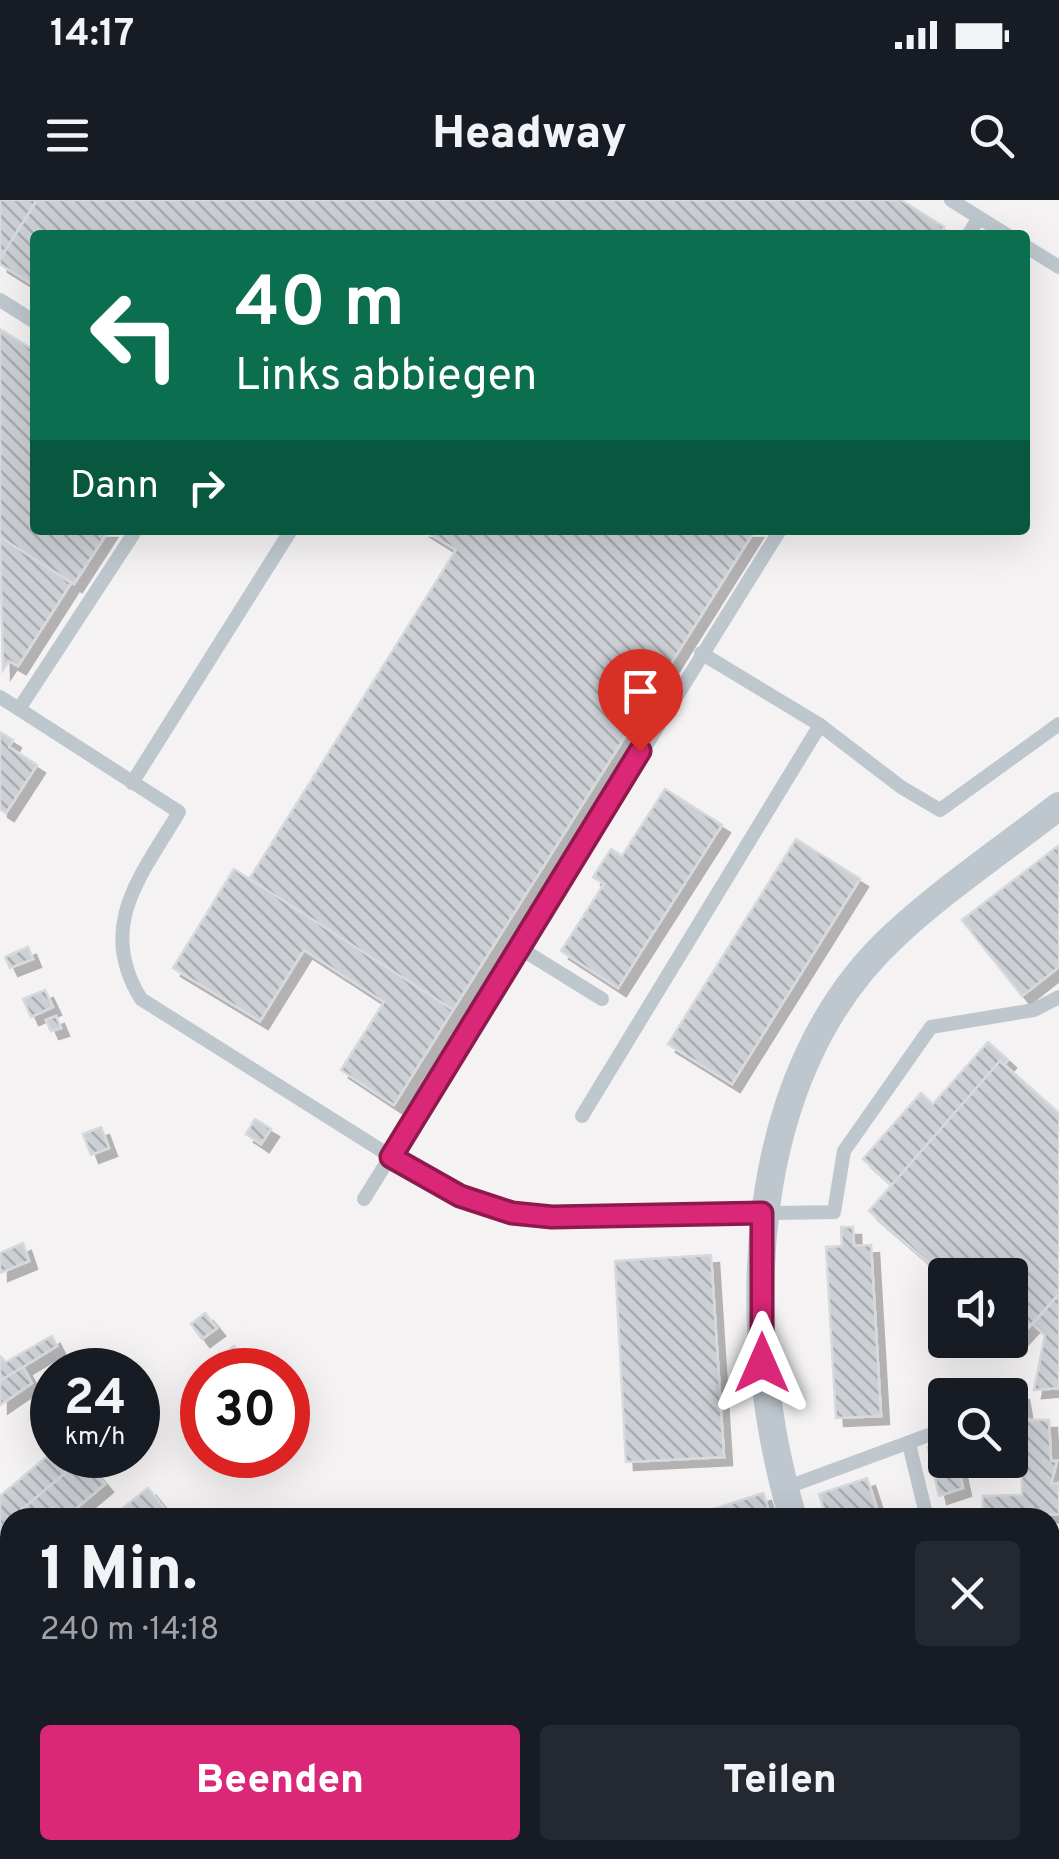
<!DOCTYPE html>
<html lang="de">
<head>
<meta charset="utf-8">
<style>
	:root { --surface:#171b24; --page:#242831; --text:#f1f3f6; --muted:#9ea1a6; --accent:#db2777 }
	body { margin:0; font-family:Overpass,sans-serif; background:var(--page); color:var(--text); height:100vh; display:flex; flex-direction:column; font-size:38px; white-space:nowrap }
	* { box-sizing:border-box; margin:0 }
	p { font-size:32px; color:var(--muted) }
	.icon { flex:none; width:55px; height:55px; fill:none; stroke:currentColor; stroke-width:2; stroke-linecap:round; stroke-linejoin:round }
	.map { position:relative; flex:1; overflow:hidden }
	.drawer { position:absolute; left:0px; top:1308px; width:1060px; height:352px; display:flex; flex-direction:column; background:var(--surface); border-radius:30px 30px 0 0; box-shadow:0 10px 40px #0002 }
	.drawer>* { flex:none }
	.hud { position:absolute; left:30px; top:30px; width:1000px; height:305px; border-radius:10px; box-shadow:0 10px 40px #0002; background:#0b6e4f; color:#fff; overflow:hidden }
	.controls { position:absolute; left:928px; top:1058px; display:grid; gap:20px }
	.controls a { display:grid; place-items:center; width:100px; height:100px; border-radius:10px; background:var(--surface); box-shadow:0 10px 40px #0002; font-size:50px }
	.speed { position:absolute; left:30px; top:1148px; display:flex; gap:20px; font-size:50px; font-weight:700; text-align:center }
	.speed>* { display:grid; place-content:center; width:130px; height:130px; border-radius:50%; background:var(--surface); box-shadow:0 10px 40px #0002; line-height:1 }
	.speed small { font-size:25px; font-weight:400 }
	.speed .limit { border:15px solid #d22; background:#fff; color:#111 }
	.pin { position:absolute; display:grid; place-items:center; width:85px; height:85px; color:#fff; margin:-102px -42px; border-radius:50% 50% 50% 0; rotate:-45deg; box-shadow:0 0 10px #0007 }
	.pin .icon { rotate:45deg }
	.me { position:absolute; width:110px; margin:-55px; rotate:0deg; stroke-linejoin:round; filter:drop-shadow(0 0 8px #0008) }
	.turn { display:flex; align-items:center; gap:35px; height:210px; padding:0 40px; font-size:45px }
	.turn .icon { width:130px; height:130px; stroke-width:2.5 }
	.turn b { display:block; font-size:70px; line-height:85px }
	.then { display:flex; align-items:center; height:95px; padding:0 40px; background:#0003; gap:20px; font-size:38px }
	.round { display:grid; place-items:center; flex:none; width:105px; height:105px; border-radius:10px; background:var(--page) }
	.summary { display:flex; align-items:center; justify-content:space-between; height:170px; padding:0 40px }
	h1 { font-size:60px; font-weight:800; line-height:75px }
	.button { display:flex; gap:20px; margin-top:auto; padding:20px 40px }
	.button a { flex:1; height:115px; border-radius:10px; background:var(--accent); color:#fff; font-size:40px; font-weight:800; line-height:115px; text-align:center }
	.button a+a { background:var(--page); color:var(--text) }
	.status { display:flex; justify-content:space-between; align-items:center; height:70px; padding:0 50px; background:var(--surface); direction:ltr }
	.status svg { height:28px; fill:currentColor }
	header { display:flex; justify-content:space-between; align-items:center; height:130px; padding:0 40px; background:var(--surface); font-size:45px; font-weight:800 }
	.map>svg:first-child { display:block }
	.building { fill:url(#building-back-hatch); stroke:#d6d9dd; stroke-width:2.5; filter:url(#shadow) }
	.lines { fill:none; stroke-linecap:round; stroke-linejoin:round }
	.lane { stroke:#bec7ce; stroke-width:14 }
	.street { stroke:#bec7ce; stroke-width:28 }
	.route-casing { stroke:#8e194d; stroke-width:25 }
	.route { stroke:#db2777; stroke-width:18 }
</style>
</head>
<body>
<div class="status"><b>14:17</b><svg viewBox="0 0 49 12"><path d="M0 12V9h3v3zM5 12V6h3v6zM10 12V3h3v9zM15 12V0h3v12zM26 1h20v11H26zM47 4h2v5h-2z"/></svg></div>
<header><svg class="icon" aria-label="menu" viewBox="0 0 24 24"><path d="M4 6h16M4 12h16M4 18h16"/></svg>Headway<svg class="icon" aria-label="search" viewBox="0 0 24 24"><circle cx="10" cy="10" r="6"/><path d="M15 15l6 6"/></svg></header>
<div class="map">
<svg width="1059" height="1659" viewBox="0 0 1059 1659">
	<defs>
		<pattern id="building-back-hatch" width="6" height="6" patternUnits="userSpaceOnUse" patternTransform="scale(2.5)"><rect width="6" height="6" fill="#cccfd4"/><path d="M-1 5l2 2M0 0l6 6M5-1l2 2" fill="none" stroke="#a8abaf"/></pattern>
		<filter id="shadow"><feDropShadow dx="8" dy="8" stdDeviation="0" flood-color="#0004"/></filter>
	</defs>
	<rect width="100%" height="100%" fill="#f4f2f2"/>
	<g class="building">
		<polygon points="0,0 37,0 0,59"/>
		<polygon points="37,0 901,0 944,27 940,35 35,35 35,86 0,64 0,59"/>
		<polygon points="0,129 35,151 35,330 109,330 74,384 0,337"/>
		<polygon points="424,330 755,330 453,810 248,681 456,350"/>
		<polygon points="0,337 71,383 18,466 9,461 3,470"/>
		<polygon points="0,532 13,540 9,547 37,565 6,613 0,609"/>
		<polygon points="665,589 722,625 618,788 561,751 604,684 593,677 611,649 622,656"/>
		<polygon points="796,639 860,679 732,884 668,844"/>
		<polygon points="1059,645 1059,767 1022,796 962,720"/>
		<polygon points="234,669 453,810 394,905 341,870 384,802 304,750 260,821 173,768"/>
		<polygon points="28,747 33,759 10,768 5,757"/>
		<polygon points="45,790 53,807 31,817 23,799"/>
		<polygon points="56,816 61,828 51,831 46,820"/>
		<polygon points="988,842 1008,860 1004,865 1000,861 892,985 863,959 921,893 933,904"/>
		<polygon points="1000,861 1059,913 1059,1094 1017,1140 1010,1134 1010,1075 945,1077 869,1011"/>
		<polygon points="255,919 271,929 261,944 246,934"/>
		<polygon points="101,927 109,948 91,955 83,934"/>
		<polygon points="841,1027 853,1027 854,1046 871,1045 881,1216 836,1218 826,1047 842,1046"/>
		<polygon points="23,1043 29,1061 0,1073 0,1053"/>
		<polygon points="711,1055 724,1257 626,1262 615,1061"/>
		<polygon points="1059,1094 1059,1188 1034,1190 1045,1135 1033,1124"/>
		<polygon points="205,1113 217,1128 202,1139 191,1124"/>
		<polygon points="52,1136 57,1146 0,1181 0,1156 6,1162"/>
		<polygon points="234,1146 246,1162 232,1170 221,1156"/>
		<polygon points="23,1167 32,1183 0,1205 0,1181"/>
		<polygon points="1021,1192 1025,1215 1010,1217 1010,1195 992,1195"/>
		<polygon points="1021,1220 1049,1220 1051,1261 1057,1261 1051,1284 1059,1283 1059,1314 983,1318 983,1296 1022,1295"/>
		<polygon points="945,1241 945,1260 957,1260 963,1288 939,1296 928,1247"/>
		<polygon points="52,1252 83,1258 0,1328 0,1296"/>
		<polygon points="83,1258 105,1284 65,1318 52,1308 42,1318 12,1318"/>
		<polygon points="867,1278 880,1318 827,1318 819,1294"/>
		<polygon points="148,1288 165,1309 155,1318 126,1318 119,1311"/>
		<polygon points="763,1293 771,1318 686,1318"/>
		<polygon points="10,1320 10,1344 1,1351 0,1328"/>
		<polygon points="1059,1448 1059,1480 1053,1449"/>
		<polygon points="1,1449 10,1464 0,1472 0,1450"/>
		<polygon points="1053,1449 1059,1481 1050,1482 1050,1450"/>
		<polygon points="10,1477 10,1501 0,1509 0,1486"/>
		<polygon points="10,1501 10,1527 0,1535 0,1509"/>
		<polygon points="1059,1532 1059,1568 1050,1570 1050,1533"/>
		<polygon points="10,1593 10,1621 0,1610 0,1602"/>
		<polygon points="1059,1633 1059,1646 1050,1649 1050,1636"/>
		<polygon points="89,1650 119,1650 109,1659 78,1659"/>
		<polygon points="119,1650 148,1650 138,1659 109,1659"/>
		<polygon points="304,1650 333,1650 323,1659 293,1659"/>
		<polygon points="333,1650 341,1650 349,1659 323,1659"/>
		<polygon points="341,1650 363,1650 352,1659"/>
		<polygon points="670,1650 694,1650 697,1659 666,1659 664,1652"/>
		<polygon points="694,1650 725,1650 729,1659 697,1659"/>
		<polygon points="725,1650 740,1650 743,1659 729,1659"/>
		<polygon points="751,1650 776,1650 779,1659 753,1659"/>
		<polygon points="776,1650 801,1650 804,1659 779,1659"/>
		<polygon points="801,1650 826,1650 827,1654 804,1659"/>
		<polygon points="838,1650 851,1650 854,1657 841,1659"/>
	</g>
	<g class="lines">
		<g class="lane">
			<polyline points="951,0 1007,35"/>
			<polyline points="968,35 979,18"/>
			<polyline points="1025,46 1059,67"/>
			<polyline points="0,100 35,122"/>
			<path d="M0,497l179,115c-38,64 -83,114 -38,187l281,177c43,23 82,36 130,41l282,-5 10,-61 87,-124 103,-17 25,-13"/>
			<polyline points="19,509 134,333"/>
			<polyline points="820,525 901,587 940,610 1059,524"/>
			<polyline points="132,583 291,330"/>
			<polyline points="518,747 602,799"/>
			<polyline points="582,916 820,525 701,453"/>
			<polyline points="364,999 780,330"/>
			<polyline points="909,1244 927,1318"/>
			<polyline points="785,1288 945,1229"/>
		</g>
		<g class="street">
			<path d="M793,1318c-56,-187 -51,-445 104,-585 50,-46 108,-85 162,-127"/>
			<polyline points="0,1393 10,1405"/>
			<polyline points="1050,1510 1059,1509"/>
			<polyline points="216,1650 223,1659"/>
			<polyline points="560,1659 588,1650"/>
		</g>
	</g>
	<g class="lines">
		<defs>
			<polyline id="route" points="640,551 391,957 460,996 512,1013 552,1017 762,1013 762,1163"/>
		</defs>
		<use href="#route" class="route-casing"/>
		<use href="#route" class="route"/>
	</g>
</svg>
<div class="controls">
<a><svg class="icon" aria-label="sound" viewBox="0 0 24 24"><path d="M4 9h4l5-4v14l-5-4H4zM17 9q2 3 0 6"/></svg></a>
<a><svg class="icon" aria-label="search" viewBox="0 0 24 24"><circle cx="10" cy="10" r="6"/><path d="M15 15l6 6"/></svg></a>
</div>
<div class="speed"><div>24<small>km/h</small></div><div class="limit">30</div></div>
<div class="pin" style="left:640px;top:551px;background:#d93025"><svg class="icon" aria-label="arrive" viewBox="0 0 24 24"><path d="M6 21V4h12l-3 4 3 4H6"/></svg></div>
<svg class="me" style="left:762px;top:1163px" viewBox="-20 -20 40 40"><path d="M0-17L14 15 0 8-14 15z" fill="#db2777" stroke="#fff" stroke-width="4"/></svg>
<div class="hud">
<div class="turn"><svg class="icon" aria-label="left" viewBox="0 0 24 24"><path d="M17 20v-9H6M10 6l-5 5 5 5"/></svg><div><b>40 m</b>Links abbiegen</div></div>
<div class="then">Dann<svg class="icon" aria-label="right" viewBox="0 0 24 24"><path d="M7 20v-9h11M14 6l5 5-5 5"/></svg></div>
</div>
<section class="drawer">
<div class="summary"><div><h1>1 Min.</h1><p>240 m · 14:18</p></div><a class="round"><svg class="icon" aria-label="close" viewBox="0 0 24 24"><path d="M6 6l12 12M18 6L6 18"/></svg></a></div>
<div class="button"><a>Beenden</a><a>Teilen</a></div>
</section>
</div>
</body>
</html>
